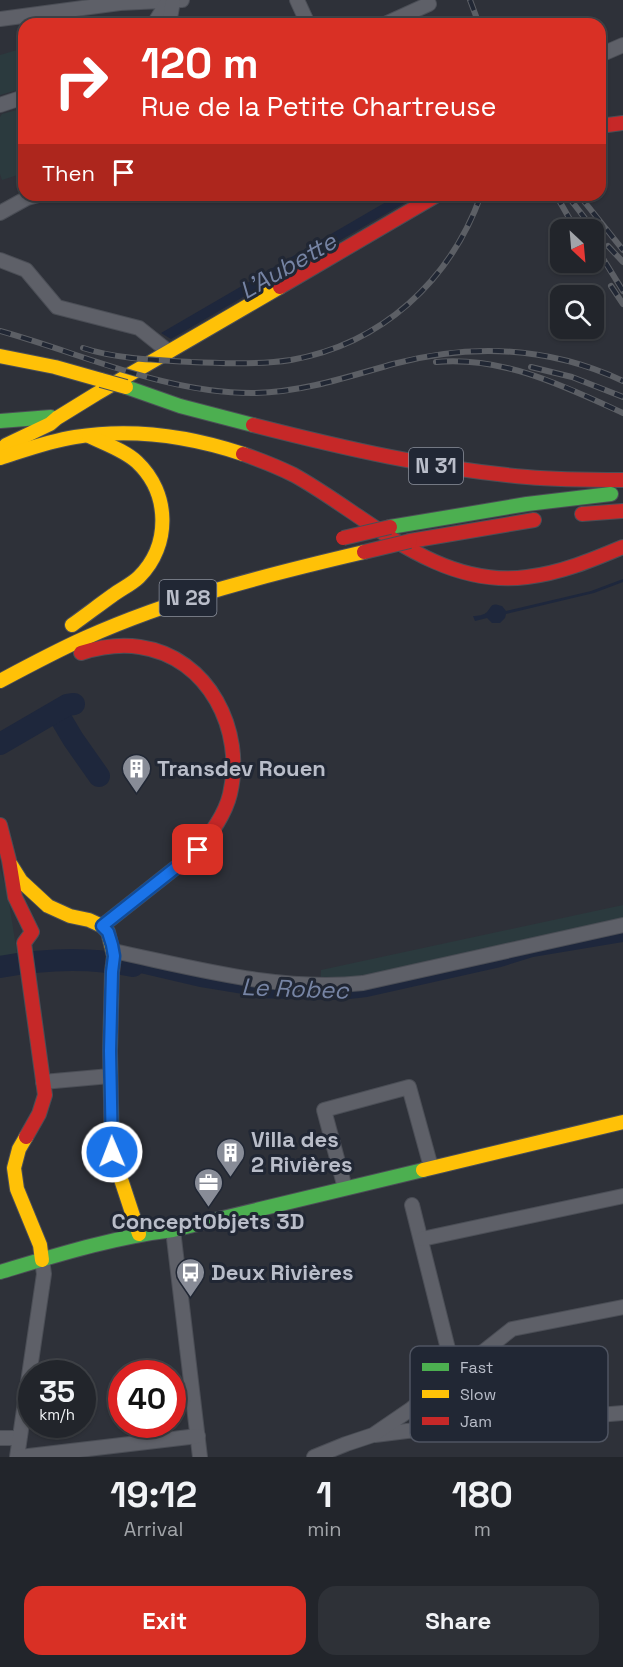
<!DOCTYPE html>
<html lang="en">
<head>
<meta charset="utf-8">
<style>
	:root { --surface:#22252b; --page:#2e3137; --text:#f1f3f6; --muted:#a2a5a9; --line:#3f4247; --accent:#d93025 }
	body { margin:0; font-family:"Space Grotesk",sans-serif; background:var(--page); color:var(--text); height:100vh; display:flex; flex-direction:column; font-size:22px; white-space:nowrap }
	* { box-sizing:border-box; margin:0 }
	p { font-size:20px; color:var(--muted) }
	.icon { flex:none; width:33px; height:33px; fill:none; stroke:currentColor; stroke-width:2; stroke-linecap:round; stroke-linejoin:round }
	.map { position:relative; height:1457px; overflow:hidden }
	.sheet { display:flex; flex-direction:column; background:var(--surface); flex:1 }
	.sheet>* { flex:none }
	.guide { position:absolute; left:18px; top:18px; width:588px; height:183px; border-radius:18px; box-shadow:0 2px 4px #0004,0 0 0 2px var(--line); background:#d93025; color:#fff; overflow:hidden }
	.needle { width:39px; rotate:154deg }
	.buttons { position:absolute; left:550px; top:219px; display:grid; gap:12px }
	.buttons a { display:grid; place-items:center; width:54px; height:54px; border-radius:12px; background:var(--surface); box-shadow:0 2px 4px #0004,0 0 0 2px var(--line); font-size:30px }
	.speed { position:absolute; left:18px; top:1360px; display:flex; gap:12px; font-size:30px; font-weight:700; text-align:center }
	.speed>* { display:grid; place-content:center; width:78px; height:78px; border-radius:50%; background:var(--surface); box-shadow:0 2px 4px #0004,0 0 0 2px var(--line); line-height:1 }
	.speed small { font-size:15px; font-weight:400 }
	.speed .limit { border:9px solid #d22; background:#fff; color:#111 }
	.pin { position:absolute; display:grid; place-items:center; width:51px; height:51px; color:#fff; margin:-26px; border-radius:12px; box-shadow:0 3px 9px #0006 }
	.me { position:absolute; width:66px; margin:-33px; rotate:359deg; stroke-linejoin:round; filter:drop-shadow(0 0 4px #0008) }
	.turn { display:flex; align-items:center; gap:21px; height:126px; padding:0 24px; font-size:27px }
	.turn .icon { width:78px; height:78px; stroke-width:2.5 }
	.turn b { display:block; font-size:42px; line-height:51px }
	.then { display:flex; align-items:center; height:57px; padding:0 24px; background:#0003; gap:12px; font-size:22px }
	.eta { display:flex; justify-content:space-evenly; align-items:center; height:102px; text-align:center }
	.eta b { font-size:36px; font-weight:600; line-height:42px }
	.cta { display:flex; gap:12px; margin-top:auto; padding:12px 24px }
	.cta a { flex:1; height:69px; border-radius:18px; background:var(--accent); color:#fff; font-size:24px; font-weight:600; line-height:69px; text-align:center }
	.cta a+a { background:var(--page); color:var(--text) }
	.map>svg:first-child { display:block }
	.green { fill:#2b3a3e }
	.water { fill:#1e273c }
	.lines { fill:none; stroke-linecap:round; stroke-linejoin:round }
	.river { stroke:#1e273c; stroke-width:22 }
	.street-casing { stroke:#4b4e56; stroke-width:16 }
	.fast-casing { stroke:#4b4e56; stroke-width:16 }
	.slow-casing { stroke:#4b4e56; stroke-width:16 }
	.jam-casing { stroke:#4b4e56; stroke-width:16 }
	.street { stroke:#5e6068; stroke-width:14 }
	.fast { stroke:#4caf50; stroke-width:14 }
	.slow { stroke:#ffc107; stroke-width:14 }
	.jam { stroke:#c62828; stroke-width:14 }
	.rail-casing { stroke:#5c5f65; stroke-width:6 }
	.rail { stroke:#212734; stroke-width:4; stroke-dasharray:11; stroke-linecap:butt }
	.slow-bridge-casing { stroke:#4b4e56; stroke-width:16; stroke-linecap:butt }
	.jam-bridge-casing { stroke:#4b4e56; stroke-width:16; stroke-linecap:butt }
	.slow-bridge { stroke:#ffc107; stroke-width:14 }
	.jam-bridge { stroke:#c62828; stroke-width:14 }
	.route-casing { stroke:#114b97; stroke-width:15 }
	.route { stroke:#1a73e8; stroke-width:10 }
	.labels { text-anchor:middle; stroke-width:6; stroke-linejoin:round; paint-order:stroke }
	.shield { fill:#212734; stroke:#8b909c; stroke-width:1.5 }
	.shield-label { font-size:21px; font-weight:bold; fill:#b9bdc9 }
	.poi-label { font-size:22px; font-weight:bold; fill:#b9bdc9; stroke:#212734; text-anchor:start }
	.water-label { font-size:24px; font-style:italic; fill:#7684a4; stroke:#212734 }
	.key { fill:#212734; stroke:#4f5461; stroke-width:1.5 }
	.key-label { font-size:16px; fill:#b9bdc9 }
</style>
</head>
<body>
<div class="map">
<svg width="623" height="1457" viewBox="0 0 623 1457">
	<rect width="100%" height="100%" fill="#2e3139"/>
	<g class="green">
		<polygon points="24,48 24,88 0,95 0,55"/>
		<polygon points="24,108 24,173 2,180 0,174 0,117 2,114"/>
		<polygon points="0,868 8,896 17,953 0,957"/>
		<polygon points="623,905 623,933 586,939 356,990 320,992 321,970"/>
	</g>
	<g class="water">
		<polygon points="398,195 418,195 171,339 161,333"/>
		<path d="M623,579v3l-29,11 -88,21 -1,4 -5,5h-8l-5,-5 -12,3 -2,-5c5,0 11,-1 14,-4 5,-6 4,-10 15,-6l4,5 85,-20z"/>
		<path d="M623,933v9l-90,15 -32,10 -134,30 -26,3 -91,-2 -1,-3 -49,-8 -77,-18v-10c76,16 154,39 233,31l230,-51z"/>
	</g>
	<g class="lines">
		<g class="river">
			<polyline points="57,712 73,739 99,776"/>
			<polyline points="0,744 67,705 74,704"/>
			<path d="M0,967c43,-8 90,-10 133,-1"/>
		</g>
		<defs>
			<g id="street">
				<polyline points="297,0 308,24"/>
				<polyline points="0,19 120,3 182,0"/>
				<polyline points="154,24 168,1"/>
				<polyline points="169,24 173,1"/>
				<polyline points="385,24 429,4"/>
				<polyline points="600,55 623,45"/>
				<polyline points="0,105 24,97"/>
				<polyline points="0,213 27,198 38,195"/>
				<polyline points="0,260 26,270 57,307 139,328 169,352"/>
				<path d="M113,951c82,17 166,41 250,32l260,-58"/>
				<polyline points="43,1082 110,1076"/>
				<polyline points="345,1188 324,1110 409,1087 431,1167"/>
				<polyline points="412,1205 451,1361 457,1373"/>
				<polyline points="173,1230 200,1457"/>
				<polyline points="422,1239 623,1196"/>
				<polyline points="375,1435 407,1431 623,1413"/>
				<polyline points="0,1438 19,1438"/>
				<polyline points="17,1457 44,1274 42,1260"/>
				<polyline points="20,1457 198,1436"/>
				<polyline points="314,1457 346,1444 373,1435 411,1409 512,1329 623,1307"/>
			</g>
			<g id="fast">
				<polyline points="126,387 180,406 253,425"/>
				<polyline points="0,421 51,417"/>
				<polyline points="390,527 527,504 611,494"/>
				<path d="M0,1272c57,-17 114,-35 173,-42l250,-60"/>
			</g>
			<g id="slow">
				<polyline points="0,356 55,367 101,380"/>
				<polyline points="1,452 6,445 50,424 57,418 96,394 280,287"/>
				<path d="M0,458c25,-8 49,-17 75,-21 57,-9 114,-1 168,17"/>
				<path d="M72,625c14,-10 27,-20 41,-30 8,-6 19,-11 26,-18 32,-32 31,-84 -2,-115 -13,-12 -32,-18 -48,-26"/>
				<path d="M0,681c28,-15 56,-30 85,-43 89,-40 185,-64 279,-86"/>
				<polyline points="11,865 21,881 48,906 70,916 89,920 102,926 108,932 114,956 112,972 110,1051 112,1152 139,1234"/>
				<polyline points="102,926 198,850"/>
				<polyline points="26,1137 19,1149 14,1168 17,1189 40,1245 42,1260"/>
				<polyline points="423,1170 623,1122"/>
			</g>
			<g id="jam">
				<polyline points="600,126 623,123"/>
				<polyline points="280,287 437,195"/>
				<path d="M253,425c90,23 181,44 274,52 32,3 64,3 96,3"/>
				<path d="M243,454c17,6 35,13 51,21 74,41 142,114 233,102 34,-4 65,-17 96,-30"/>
				<polyline points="582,514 623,511"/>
				<polyline points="410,541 534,520"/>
				<path d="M81,653c19,-6 39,-9 59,-6 69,10 105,84 90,147 -5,21 -19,39 -32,56"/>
				<polyline points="0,825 9,860 15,897 32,932 24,943 45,1095 39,1114 26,1137"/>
			</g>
		</defs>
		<use href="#street" class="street-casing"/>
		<use href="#fast" class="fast-casing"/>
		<use href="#slow" class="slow-casing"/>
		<use href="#jam" class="jam-casing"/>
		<use href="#street" class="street"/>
		<use href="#fast" class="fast"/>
		<use href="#slow" class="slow"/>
		<use href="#jam" class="jam"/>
		<defs>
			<g id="rail">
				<polyline points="470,0 479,24"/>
				<polyline points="556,195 576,230"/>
				<polyline points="567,195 594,230"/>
				<polyline points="579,195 623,250"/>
				<polyline points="594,244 623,291"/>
				<polyline points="608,246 623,262"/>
				<polyline points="611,286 623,304"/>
				<path d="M0,331c83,23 167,63 255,62 48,-1 92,-16 138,-29 79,-21 155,-18 230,17"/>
				<path d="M83,348c34,11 72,12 108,14 33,1 67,3 100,-2 91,-16 159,-79 190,-165"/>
				<path d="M436,362c67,-6 128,24 187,51"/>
				<polyline points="531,367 572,377 623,397"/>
			</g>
		</defs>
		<use href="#rail" class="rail-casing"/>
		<use href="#rail" class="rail"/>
		<defs>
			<polyline id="slow-bridge" points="101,380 126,387"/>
			<g id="jam-bridge">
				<polyline points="343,538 390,527"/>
				<polyline points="364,552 410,541"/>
			</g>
		</defs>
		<use href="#slow-bridge" class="slow-bridge-casing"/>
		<use href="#jam-bridge" class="jam-bridge-casing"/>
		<use href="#slow-bridge" class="slow-bridge"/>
		<use href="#jam-bridge" class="jam-bridge"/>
	</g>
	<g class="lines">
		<defs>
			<polyline id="route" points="112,1152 110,1051 112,972 114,956 112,945 108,932 102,926 198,850"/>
		</defs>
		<use href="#route" class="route-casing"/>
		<use href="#route" class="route"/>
	</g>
	<defs>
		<symbol id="building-pin" viewBox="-11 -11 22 30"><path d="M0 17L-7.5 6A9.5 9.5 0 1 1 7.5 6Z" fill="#888c97" stroke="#212734"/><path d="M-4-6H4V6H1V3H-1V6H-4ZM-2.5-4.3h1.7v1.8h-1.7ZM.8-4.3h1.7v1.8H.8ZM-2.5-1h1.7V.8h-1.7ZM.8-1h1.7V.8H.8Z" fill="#fff"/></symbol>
		<symbol id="office-pin" viewBox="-11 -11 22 30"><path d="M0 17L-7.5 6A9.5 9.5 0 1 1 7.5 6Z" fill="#888c97" stroke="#212734"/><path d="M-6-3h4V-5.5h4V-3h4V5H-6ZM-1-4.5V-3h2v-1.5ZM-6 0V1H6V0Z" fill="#fff"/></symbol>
		<symbol id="bus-pin" viewBox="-11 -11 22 30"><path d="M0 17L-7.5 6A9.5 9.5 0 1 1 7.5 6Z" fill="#888c97" stroke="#212734"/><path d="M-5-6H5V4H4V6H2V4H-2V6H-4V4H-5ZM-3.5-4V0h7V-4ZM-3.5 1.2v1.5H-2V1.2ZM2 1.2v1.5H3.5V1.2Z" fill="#fff"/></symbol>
	</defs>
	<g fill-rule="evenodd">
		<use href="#building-pin" x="120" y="752" width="33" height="45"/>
		<use href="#building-pin" x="214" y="1136" width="33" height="45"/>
		<use href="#office-pin" x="192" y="1166" width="33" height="45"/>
		<use href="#bus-pin" x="174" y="1256" width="33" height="45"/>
	</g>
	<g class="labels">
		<g class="shield">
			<rect x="409" y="448" width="54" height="36" rx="4.5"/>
			<rect x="159.5" y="580" width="57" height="36" rx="4.5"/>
		</g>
		<g class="shield-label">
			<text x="436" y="473">N 31</text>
			<text x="188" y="605">N 28</text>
		</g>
		<g class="poi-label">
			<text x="157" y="776">Transdev Rouen</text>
			<text x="251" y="1147">Villa des<tspan x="251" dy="25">2 Rivières</tspan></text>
			<text x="208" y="1229" text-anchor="middle">ConceptObjets 3D</text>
			<text x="211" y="1280">Deux Rivières</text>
		</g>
		<g class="water-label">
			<text transform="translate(288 266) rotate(-30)" y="8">L'Aubette</text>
			<text transform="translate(295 989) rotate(2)" y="8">Le Robec</text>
		</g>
	</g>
	<rect x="410" y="1346" width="198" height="96" rx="9" class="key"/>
	<rect x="422" y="1363" width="27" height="8" fill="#4caf50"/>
	<rect x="422" y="1390" width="27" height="8" fill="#ffc107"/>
	<rect x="422" y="1417" width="27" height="8" fill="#c62828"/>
	<g class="key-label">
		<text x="460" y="1373">Fast</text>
		<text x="460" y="1400">Slow</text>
		<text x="460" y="1427">Jam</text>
	</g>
</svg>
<div class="buttons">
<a><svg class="needle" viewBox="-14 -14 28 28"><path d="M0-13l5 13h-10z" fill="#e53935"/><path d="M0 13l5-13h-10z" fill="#a2a5a9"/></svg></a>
<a><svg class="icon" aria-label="search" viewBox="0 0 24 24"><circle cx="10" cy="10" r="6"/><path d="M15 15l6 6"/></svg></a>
</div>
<div class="speed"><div>35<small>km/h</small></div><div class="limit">40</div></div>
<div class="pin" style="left:198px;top:850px;background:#d93025"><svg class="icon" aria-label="arrive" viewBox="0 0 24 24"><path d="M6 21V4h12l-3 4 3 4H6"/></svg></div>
<svg class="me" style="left:112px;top:1152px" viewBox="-20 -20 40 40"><circle r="17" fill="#1a73e8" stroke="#fff" stroke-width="3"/><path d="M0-11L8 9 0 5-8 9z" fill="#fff"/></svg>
<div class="guide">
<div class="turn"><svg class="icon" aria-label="right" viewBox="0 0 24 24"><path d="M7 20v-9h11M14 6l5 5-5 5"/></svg><div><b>120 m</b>Rue de la Petite Chartreuse</div></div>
<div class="then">Then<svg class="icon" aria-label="arrive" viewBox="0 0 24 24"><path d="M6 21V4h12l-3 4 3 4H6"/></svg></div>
</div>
</div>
<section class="sheet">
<div class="eta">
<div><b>19:12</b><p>Arrival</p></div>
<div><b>1</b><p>min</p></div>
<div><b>180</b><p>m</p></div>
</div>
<div class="cta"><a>Exit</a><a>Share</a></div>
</section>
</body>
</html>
